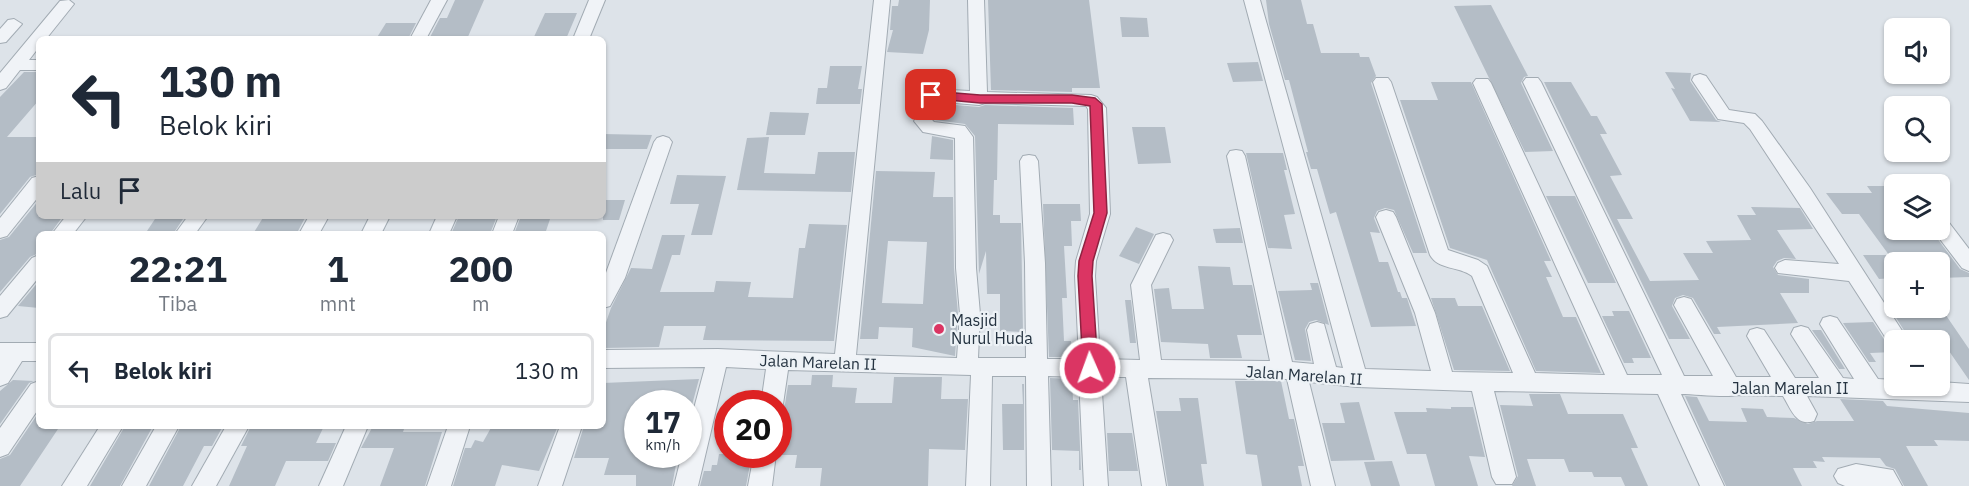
<!DOCTYPE html>
<html lang="id">
<head>
<meta charset="utf-8">
<style>
	:root { --surface:#fff; --page:#f6f6f7; --text:#1f2937; --muted:#747a83; --line:#e0e1e3 }
	body { margin:0; font-family:"IBM Plex Sans",sans-serif; background:var(--page); color:var(--text); height:100vh; display:flex; flex-direction:column; font-size:22px; white-space:nowrap }
	* { box-sizing:border-box; margin:0 }
	p { font-size:20px; color:var(--muted) }
	.icon { flex:none; width:33px; height:33px; fill:none; stroke:currentColor; stroke-width:2; stroke-linecap:round; stroke-linejoin:round }
	.map { position:relative; flex:1; overflow:hidden }
	.drawer { position:absolute; left:36px; top:231px; width:570px; height:198px; display:flex; flex-direction:column; background:var(--surface); border-radius:9px; box-shadow:0 2px 4px #0004 }
	.drawer>* { flex:none }
	.hud { position:absolute; left:36px; top:36px; width:570px; height:183px; border-radius:9px; box-shadow:0 2px 4px #0004; background:#fff; color:var(--text); overflow:hidden }
	.buttons { position:absolute; left:1884px; top:18px; display:grid; gap:12px }
	.buttons a { display:grid; place-items:center; width:66px; height:66px; border-radius:9px; background:var(--surface); box-shadow:0 2px 4px #0004; font-size:30px }
	.speed { position:absolute; left:624px; top:390px; display:flex; gap:12px; font-size:30px; font-weight:700; text-align:center }
	.speed>* { display:grid; place-content:center; width:78px; height:78px; border-radius:50%; background:var(--surface); box-shadow:0 2px 4px #0004; line-height:1 }
	.speed small { font-size:15px; font-weight:400 }
	.speed .limit { border:9px solid #d22; background:#fff; color:#111 }
	.pin { position:absolute; display:grid; place-items:center; width:51px; height:51px; color:#fff; margin:-26px; border-radius:12px; box-shadow:0 3px 9px #0006 }
	.me { position:absolute; width:66px; margin:-33px; rotate:358deg; stroke-linejoin:round; filter:drop-shadow(0 0 4px #0008) }
	.turn { display:flex; align-items:center; gap:21px; height:126px; padding:0 24px; font-size:27px }
	.turn .icon { width:78px; height:78px; stroke-width:2.5 }
	.turn b { display:block; font-size:42px; line-height:51px }
	.then { display:flex; align-items:center; height:57px; padding:0 24px; background:#0003; gap:12px; font-size:22px }
	.eta { display:flex; justify-content:space-evenly; align-items:center; height:102px; text-align:center }
	.eta b { font-size:36px; font-weight:800; line-height:42px }
	ul { padding:0; list-style:none }
	li { display:flex; align-items:center; gap:18px; height:75px; margin:0 12px 9px; padding:0 12px; border:3px solid var(--line); border-radius:9px }
	li div { flex:1 }
	li b { display:block; font-size:22px }
	li em { font-style:normal }
	.map>svg:first-child { display:block }
	.building { fill:#b4bdc6; fill-rule:evenodd }
	.lines { fill:none; stroke-linecap:round; stroke-linejoin:round }
	.minor-casing { stroke:#a2abb3; stroke-width:2 }
	.minor { fill:#f0f3f7; fill-rule:evenodd }
	.route { fill:#db3563; stroke:#8e2240; stroke-width:1.5 }
	.poi-dot { fill:#db3563; stroke:#edf2f6; stroke-width:2 }
	.labels { text-anchor:middle; stroke-width:4.5; stroke-linejoin:round; paint-order:stroke }
	.poi-label { font-size:16px; fill:#253341; stroke:#edf2f6; text-anchor:start }
	.street-label { font-size:16px; fill:#253341; stroke:#edf2f6 }
</style>
</head>
<body>
<div class="map">
<svg width="1969" height="486" viewBox="0 0 1969 486">
	<rect width="100%" height="100%" fill="#dde3e9"/>
	<g class="building">
		<polygon points="455,0 484,0 467,39 429,39 440,18 447,18"/>
		<polygon points="899,0 930,0 929,30 923,54 887,52 893,30 890,30 892,6 898,6"/>
		<polygon points="988,0 1089,0 1100,88 1072,88 1072,92 991,90"/>
		<polygon points="1266,0 1301,0 1307,24 1313,24 1321,53 1359,53 1360,57 1369,57 1376,76 1371,83 1427,253 1413,253 1394,210 1385,208 1377,211 1374,218 1380,233 1370,232 1379,262 1388,262 1398,292 1400,292 1402,298 1407,298 1416,326 1371,327 1336,212 1330,214 1317,169 1311,169 1306,152 1308,152 1289,80 1285,80 1269,24"/>
		<polygon points="1491,5 1528,76 1524,77 1521,83 1553,151 1525,152 1454,6"/>
		<polygon points="545,13 577,13 566,39 533,39"/>
		<polygon points="1120,17 1147,18 1149,37 1122,37"/>
		<polygon points="386,23 416,23 408,39 376,39"/>
		<polygon points="1258,62 1263,81 1233,82 1227,63"/>
		<polygon points="830,66 862,66 858,89 862,89 860,104 816,104 818,88 827,88"/>
		<polygon points="24,72 39,72 39,100 7,137 39,137 39,174 30,177 0,214 0,97"/>
		<polygon points="1665,72 1691,73 1690,81 1716,120 1721,122 1690,121 1671,88 1675,89"/>
		<polygon points="1431,82 1471,82 1551,261 1544,261 1552,277 1546,277 1563,317 1576,317 1601,373 1536,371 1487,260 1450,248 1400,100 1438,100"/>
		<polygon points="1544,82 1571,82 1591,116 1597,116 1607,134 1600,134 1622,175 1610,176 1633,219 1617,219 1650,281 1699,280 1683,253 1713,253 1706,241 1751,240 1737,215 1756,215 1751,207 1800,208 1813,229 1777,230 1796,259 1784,258 1777,261 1773,267 1778,275 1809,279 1809,293 1780,293 1798,323 1717,327 1721,334 1714,334 1693,298 1683,295 1675,298 1672,306 1690,339 1669,339"/>
		<polygon points="932,103 979,107 985,105 1073,108 1074,125 998,124 997,180 994,180 993,215 1000,215 1000,223 1021,223 1023,332 1000,331 1000,294 987,294 986,251 979,274 975,136 965,124 935,120 931,116"/>
		<polygon points="770,112 809,113 805,135 766,135"/>
		<polygon points="1132,127 1165,127 1171,163 1138,164"/>
		<polygon points="603,134 652,135 647,149 603,149"/>
		<polygon points="932,136 953,140 953,160 930,159"/>
		<polygon points="769,137 764,173 815,174 818,152 855,152 851,192 737,190 747,138"/>
		<polygon points="1246,153 1283,153 1287,170 1284,170 1295,214 1284,215 1292,249 1268,248"/>
		<path d="M876,171l59,1 -2,25h20l1,71 4,46 -3,42 -43,-9 1,-19 -34,-1 -1,12h-18zM888,241l39,1 -4,62 -41,-1z"/>
		<polygon points="677,175 726,176 712,235 691,235 699,204 670,204"/>
		<polygon points="1867,186 1894,186 1894,230 1931,230 1960,269 1969,273 1969,277 1940,278 1940,262 1894,262 1894,278 1879,279 1863,255 1889,255 1859,214 1842,214 1826,193 1872,193"/>
		<polygon points="1546,196 1575,196 1616,283 1588,283"/>
		<polygon points="39,200 39,216 63,216 50,234 39,234 39,253 30,257 0,292 0,240 9,237"/>
		<polygon points="603,200 625,200 619,220 603,220"/>
		<polygon points="1043,204 1080,204 1081,221 1071,221 1072,246 1064,246 1067,298 1062,298 1064,341 1071,341 1073,357 1049,357"/>
		<polygon points="157,216 185,216 173,234 145,234"/>
		<polygon points="264,216 306,216 298,231 253,234"/>
		<polygon points="459,216 497,216 490,234 451,234"/>
		<polygon points="521,216 551,216 545,234 514,234"/>
		<polygon points="809,224 847,225 834,341 703,340 706,326 664,326 659,347 603,348 603,331 611,308 631,268 652,269 662,235 685,235 680,255 672,255 660,292 714,292 716,281 751,282 748,297 793,298 799,248 805,248"/>
		<polygon points="1136,227 1154,234 1139,264 1119,256"/>
		<polygon points="1240,228 1243,243 1216,243 1213,229"/>
		<polygon points="1198,266 1230,267 1233,285 1252,285 1262,335 1237,335 1242,358 1210,358 1208,344 1161,342 1154,289 1169,288 1172,309 1204,309"/>
		<polygon points="39,281 39,308 18,306"/>
		<polygon points="1310,283 1318,283 1329,325 1316,320 1309,322 1305,329 1311,361 1295,360 1278,291 1312,290"/>
		<polygon points="1431,298 1455,298 1458,306 1482,306 1510,371 1454,370"/>
		<polygon points="1125,300 1131,300 1136,343 1130,343"/>
		<polygon points="1890,308 1941,308 1969,349 1969,380 1949,351 1940,351 1940,340 1910,340"/>
		<polygon points="1612,311 1629,311 1651,358 1632,358 1634,363 1624,363 1602,316 1614,316"/>
		<polygon points="1873,322 1889,347 1894,349 1894,352 1870,353 1876,362 1869,362 1843,323"/>
		<polygon points="1812,330 1821,330 1845,369 1839,369"/>
		<polygon points="812,375 833,375 832,387 857,388 855,403 892,403 894,377 942,377 941,399 968,399 965,450 929,449 928,486 820,486 822,468 795,468 797,455 778,455 778,413 785,404 788,385 811,385"/>
		<polygon points="1050,378 1072,379 1073,400 1078,400 1081,470 1079,470 1079,451 1052,450"/>
		<polygon points="699,379 688,420 688,404 638,404 638,454 678,454 672,486 636,486 636,475 604,475 609,458 574,458 584,426 603,426 603,383"/>
		<polygon points="13,380 34,381 29,383 0,424 0,391"/>
		<polygon points="1235,381 1281,381 1289,419 1294,419 1304,466 1298,466 1302,486 1262,486 1257,455 1246,454"/>
		<polygon points="1022,384 1024,384 1024,450 1003,450 1002,404 1023,404"/>
		<polygon points="1529,394 1560,394 1568,414 1623,414 1638,448 1631,448 1648,486 1625,486 1621,477 1594,477 1592,472 1569,472 1564,459 1527,459 1536,486 1512,486 1518,476 1500,405 1533,406"/>
		<polygon points="1685,396 1697,397 1709,421 1747,422 1741,408 1763,409 1767,417 1794,418 1808,424 1817,421 1854,421 1840,399 1883,401 1887,406 1969,413 1969,441 1934,440 1938,446 1906,446 1928,486 1904,486 1895,469 1886,466 1880,458 1822,457 1825,462 1813,461 1817,468 1793,468 1802,486 1726,486"/>
		<polygon points="1179,398 1198,398 1207,464 1201,464 1204,486 1168,486 1156,411 1181,411"/>
		<polygon points="1359,402 1375,460 1331,461 1322,423 1345,423 1340,403"/>
		<polygon points="1451,407 1473,407 1485,457 1469,456 1478,486 1435,486 1426,454 1407,454 1394,412 1427,412 1426,408 1451,409"/>
		<polygon points="39,412 39,426 60,426 20,486 0,486 0,459 10,455"/>
		<polygon points="125,426 153,426 120,486 90,486"/>
		<polygon points="181,426 223,426 212,446 204,446 183,486 149,486"/>
		<polygon points="251,426 324,426 316,443 336,443 328,461 286,461 275,486 229,486 247,446 241,446"/>
		<polygon points="373,426 405,426 403,432 442,432 425,486 380,486 394,448 361,448"/>
		<polygon points="492,426 558,426 539,471 502,465 495,486 453,486 465,448 471,448 475,440 483,442"/>
		<polygon points="1107,433 1132,433 1138,471 1109,471"/>
		<polygon points="719,454 752,454 746,486 700,486 704,471 711,471 712,465 717,465"/>
		<polygon points="1392,461 1400,486 1371,486 1364,462"/>
	</g>
	<g class="lines">
		<defs>
			<g id="minor">
				<polygon points="431,0 447,0 426,39 410,39"/>
				<polygon points="589,0 605,0 589,39 573,39"/>
				<path d="M874,0h16l-34,355 101,3 3,-44 -4,-46 -1,-130 -32,-6 -9,-11 3,-4c8,-3 12,-1 17,5l31,4 8,11 3,131 4,46 -2,44h48l-1,-95 -5,-102 3,-5 6,-1 6,1 3,5 7,102 2,96h32l-4,-83 1,-15 14,-47 -2,-105 -2,-3 -101,-3 -6,2 -48,-4 -6,-2 -3,-4 3,-4 6,-2 39,2 -2,-91h16l3,92 104,3 6,2 9,11 4,106 -14,47 -1,15 5,83 40,1 -9,-75 25,-50 7,-2 7,2 3,5 -22,45 10,75 109,1 -43,-205 3,-5 6,-1 6,1 3,5 47,206 22,2 -7,-34 3,-6 7,-2 7,2 12,43 7,1 -99,-368h16l105,369 66,2 -16,-58 -39,-96 3,-5 7,-2 7,2 3,5 39,96 17,59 61,1 -41,-97c-13,-10 -34,-6 -42,-21l-57,-173 3,-4h12l3,4 57,168 30,10 9,6 48,107 70,2 -132,-292 3,-4h12l3,4 136,292h35l-139,-293 3,-4h12l3,4 143,294h29l-39,-71 3,-6 7,-2 7,2 45,78h35l-24,-41 3,-6 7,-2 7,2 31,48h24l-28,-44 3,-6 7,-2 7,2 35,50 11,1 -34,-55 3,-6 7,-2 7,2 41,61 16,1v6h46v-4l29,2v18l-162,-6 10,18 -3,7c-18,6 -23,-12 -31,-25l-46,-1c-9,3 -43,-1 -56,-1l43,92h-24l-42,-92 -164,-3 22,86 -4,7h-16l-4,-7 -20,-86 -115,-4 -48,-5 26,104h-24l-24,-107 -139,-1 18,108h-24l-16,-109h-25l7,109h-24l-5,-109 -31,-1 3,110h-24l-1,-110h-34l-2,110h-24l5,-111 -183,-5 -5,34 -5,7v-7h-17l5,-35 -40,-2 -28,119h-24l8,-32h6v-23l17,-64 -102,1v-18l115,-1 117,5z"/>
				<polygon points="60,1 69,0 74,4 46,39 39,39 39,47 29,60 39,60 39,70 20,70 6,88 0,90 0,73"/>
				<polygon points="14,19 22,24 6,42 0,43 0,29 8,20"/>
				<polygon points="1700,74 1706,76 1729,110 1755,114 1762,121 1810,188 1908,340 1894,340 1894,347 1891,346 1849,281 1778,273 1775,268 1778,263 1785,260 1839,264 1750,129 1744,123 1718,119 1692,80 1694,76"/>
				<polygon points="663,136 669,138 672,142 625,278 610,306 603,308 603,281 654,142 657,138"/>
				<polygon points="39,176 39,196 7,236 0,238 0,218 32,178"/>
				<polygon points="66,216 87,216 73,234 52,234"/>
				<polygon points="188,216 208,216 195,234 175,234"/>
				<polygon points="309,216 329,216 319,234 299,234"/>
				<polygon points="370,216 390,216 381,234 361,234"/>
				<polygon points="437,216 457,216 449,234 429,234"/>
				<polygon points="499,216 519,216 512,234 492,234"/>
				<polygon points="1940,218 1947,220 1969,249 1969,271 1962,268 1933,230 1940,230"/>
				<polygon points="39,255 39,277 7,316 0,318 0,296 32,258"/>
				<polygon points="0,343 39,343 39,361 22,361 8,383 0,386"/>
				<polygon points="39,381 39,408 8,454 0,457 0,428 31,384"/>
				<polygon points="100,426 123,426 87,486 62,486"/>
				<polygon points="156,426 179,426 146,486 122,486"/>
				<polygon points="226,426 249,426 216,486 192,486"/>
				<polygon points="346,426 368,426 343,486 319,486"/>
				<polygon points="448,426 470,426 451,486 427,486"/>
				<polygon points="560,426 582,426 562,486 538,486"/>
				<polygon points="754,454 776,454 772,486 748,486"/>
				<polygon points="1856,464 1893,470 1902,486 1845,486 1838,483 1834,476 1838,469"/>
			</g>
		</defs>
		<use href="#minor" class="minor-casing"/>
		<use href="#minor" class="minor"/>
	</g>
	<polygon class="route" points="931,91 980,95 1072,95 1095,98 1102,104 1107,213 1093,261 1092,276 1098,368 1096,373 1090,374 1085,373 1083,368 1078,276 1079,261 1094,213 1090,106 1072,103 980,103 927,98 925,95"/>
	<circle class="poi-dot" cx="939" cy="329" r="6"/>
	<g class="labels">
		<g class="poi-label">
			<text x="951" y="326">Masjid<tspan x="951" dy="18">Nurul Huda</tspan></text>
		</g>
		<g class="street-label">
			<text transform="translate(818 362) rotate(2)" y="6">Jalan Marelan II</text>
			<text transform="translate(1304 375) rotate(4)" y="6">Jalan Marelan II</text>
			<text x="1790" y="394">Jalan Marelan II</text>
		</g>
	</g>
</svg>
<div class="buttons">
<a><svg class="icon" aria-label="sound" viewBox="0 0 24 24"><path d="M4 9h4l5-4v14l-5-4H4zM17 9q2 3 0 6"/></svg></a>
<a><svg class="icon" aria-label="search" viewBox="0 0 24 24"><circle cx="10" cy="10" r="6"/><path d="M15 15l6 6"/></svg></a>
<a><svg class="icon" aria-label="layers" viewBox="0 0 24 24"><path d="M12 4l9 5-9 5-9-5zM3 14l9 5 9-5"/></svg></a>
<a>+</a>
<a>−</a>
</div>
<div class="speed"><div>17<small>km/h</small></div><div class="limit">20</div></div>
<div class="pin" style="left:931px;top:95px;background:#d93025"><svg class="icon" aria-label="arrive" viewBox="0 0 24 24"><path d="M6 21V4h12l-3 4 3 4H6"/></svg></div>
<svg class="me" style="left:1090px;top:368px" viewBox="-20 -20 40 40"><circle r="17" fill="#db3563" stroke="#fff" stroke-width="3"/><path d="M0-11L8 9 0 5-8 9z" fill="#fff"/></svg>
<div class="hud">
<div class="turn"><svg class="icon" aria-label="left" viewBox="0 0 24 24"><path d="M17 20v-9H6M10 6l-5 5 5 5"/></svg><div><b>130 m</b>Belok kiri</div></div>
<div class="then">Lalu<svg class="icon" aria-label="arrive" viewBox="0 0 24 24"><path d="M6 21V4h12l-3 4 3 4H6"/></svg></div>
</div>
<section class="drawer">
<div class="eta">
<div><b>22:21</b><p>Tiba</p></div>
<div><b>1</b><p>mnt</p></div>
<div><b>200</b><p>m</p></div>
</div>
<ul>
<li><svg class="icon" aria-label="left" viewBox="0 0 24 24"><path d="M17 20v-9H6M10 6l-5 5 5 5"/></svg><div><b>Belok kiri</b></div><em>130 m</em></li>
</ul>
</section>
</div>
</body>
</html>
